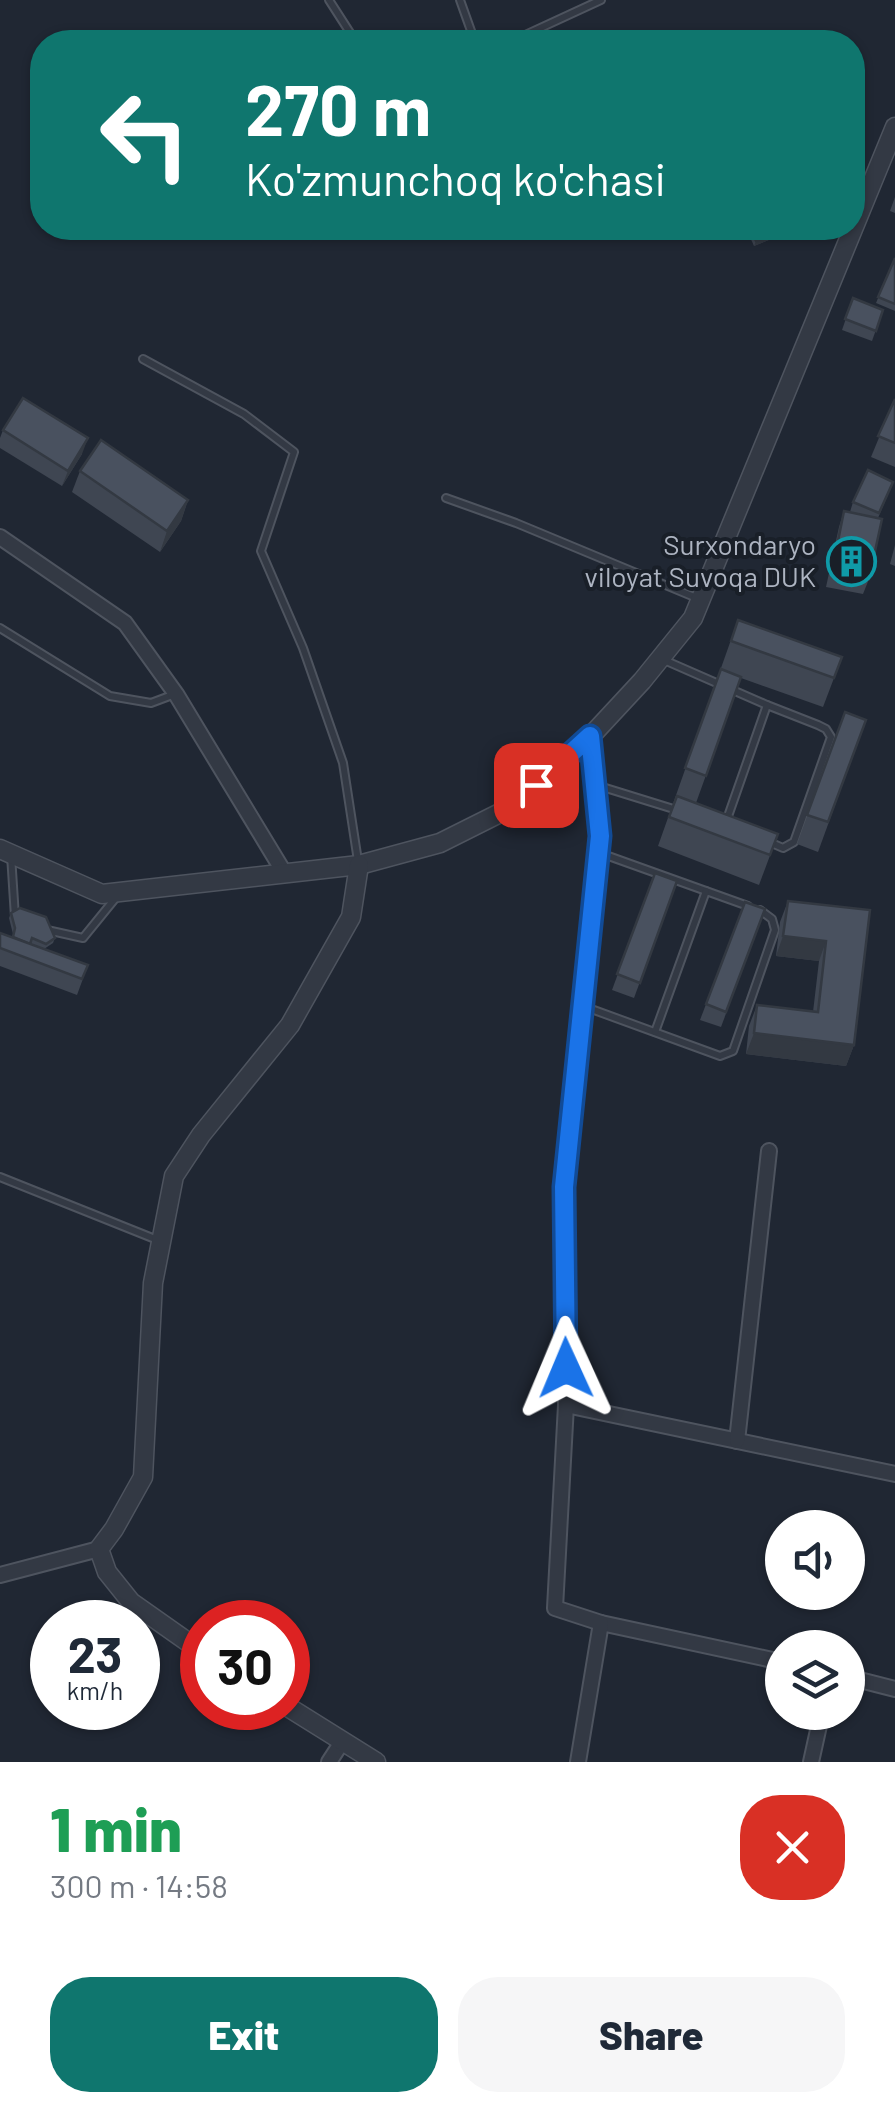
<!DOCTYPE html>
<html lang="en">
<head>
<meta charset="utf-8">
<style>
	:root { --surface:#fff; --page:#f6f6f7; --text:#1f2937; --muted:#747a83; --accent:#0f766e }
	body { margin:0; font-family:Barlow,sans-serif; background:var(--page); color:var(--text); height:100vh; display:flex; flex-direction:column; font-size:38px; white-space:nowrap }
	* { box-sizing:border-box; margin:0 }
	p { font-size:32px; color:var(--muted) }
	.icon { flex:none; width:55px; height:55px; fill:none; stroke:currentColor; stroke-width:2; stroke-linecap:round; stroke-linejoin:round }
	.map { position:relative; height:1762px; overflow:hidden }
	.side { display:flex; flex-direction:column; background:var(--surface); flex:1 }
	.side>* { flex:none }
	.top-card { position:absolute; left:30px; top:30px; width:835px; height:210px; border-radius:40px; box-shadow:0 2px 8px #0004; background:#0f766e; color:#fff; overflow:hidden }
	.controls { position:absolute; left:765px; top:1510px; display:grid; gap:20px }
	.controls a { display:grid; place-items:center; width:100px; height:100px; border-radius:50%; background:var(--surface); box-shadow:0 2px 8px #0004; font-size:50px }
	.speed { position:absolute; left:30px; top:1600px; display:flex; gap:20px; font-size:50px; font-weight:700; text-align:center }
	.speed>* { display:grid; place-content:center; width:130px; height:130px; border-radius:50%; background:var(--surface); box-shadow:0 2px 8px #0004; line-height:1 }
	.speed small { font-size:25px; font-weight:400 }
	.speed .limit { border:15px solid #d22; background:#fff; color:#111 }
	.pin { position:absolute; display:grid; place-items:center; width:85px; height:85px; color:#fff; margin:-42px; border-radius:20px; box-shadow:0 5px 15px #0006 }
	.me { position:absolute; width:110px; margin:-55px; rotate:359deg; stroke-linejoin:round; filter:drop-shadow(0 0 8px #0008) }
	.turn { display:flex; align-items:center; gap:35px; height:210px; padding:0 50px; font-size:45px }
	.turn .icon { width:130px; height:130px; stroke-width:2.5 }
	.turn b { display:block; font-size:70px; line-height:85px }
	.round { display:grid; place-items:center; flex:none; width:105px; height:105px; border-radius:40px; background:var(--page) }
	.headline { display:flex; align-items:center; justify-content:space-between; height:170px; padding:0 50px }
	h1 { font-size:60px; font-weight:800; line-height:75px; color:#1e9e55 }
	.button { display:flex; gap:20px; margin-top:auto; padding:20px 50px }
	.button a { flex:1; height:115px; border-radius:40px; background:var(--accent); color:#fff; font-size:40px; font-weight:800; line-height:115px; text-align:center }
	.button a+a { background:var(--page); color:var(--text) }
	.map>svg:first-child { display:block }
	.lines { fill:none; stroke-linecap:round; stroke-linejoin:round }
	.service-casing { stroke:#4e545f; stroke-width:10 }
	.minor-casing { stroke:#4e545f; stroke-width:18 }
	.tertiary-casing { stroke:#4e545f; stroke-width:21 }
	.service { stroke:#333944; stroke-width:6 }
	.minor { stroke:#333944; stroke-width:14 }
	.tertiary { stroke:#333944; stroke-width:18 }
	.wall { fill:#3f4652 }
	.shaded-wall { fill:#333942 }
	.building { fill:#49515f; stroke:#333942; stroke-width:2.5 }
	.route-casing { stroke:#114b97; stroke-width:25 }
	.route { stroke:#1a73e8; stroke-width:18 }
	.labels { text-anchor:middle; stroke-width:8; stroke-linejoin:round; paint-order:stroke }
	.poi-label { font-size:28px; fill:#adb4c1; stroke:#191f28; text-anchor:end }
</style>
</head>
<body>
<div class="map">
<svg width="895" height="1762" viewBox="0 0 895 1762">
	<rect width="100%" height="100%" fill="#202733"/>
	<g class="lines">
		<defs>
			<g id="service">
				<polyline points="329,0 356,42"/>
				<polyline points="460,0 475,42"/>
				<polyline points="510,42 601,0"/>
				<polyline points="143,359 244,414 294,452 261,551 303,648 343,763 358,861"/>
				<polyline points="446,498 516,523 699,599"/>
				<polyline points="0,628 110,696 151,703 175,694"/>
				<polyline points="664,660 767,705 818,725 826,729 831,737 794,842 783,848 767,841"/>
				<polyline points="596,785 680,811"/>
				<polyline points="726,822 767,705"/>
				<polyline points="600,853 748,906"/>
				<polyline points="11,855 15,917"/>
				<polyline points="47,930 83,938 118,895"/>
				<polyline points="583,1006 720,1056 733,1051 775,930 772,919 760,910"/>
				<polyline points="655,1032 706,891"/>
				<polyline points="0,1177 160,1241"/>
			</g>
			<g id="minor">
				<polyline points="0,537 125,623 176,694 285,874"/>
				<polyline points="566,1405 895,1474"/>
				<polyline points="737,1441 769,1151"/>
				<polyline points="0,1575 99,1549"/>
				<polyline points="601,1623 782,1662"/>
				<polyline points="848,1677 895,1689"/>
				<polyline points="329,1762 342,1742"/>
				<polyline points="578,1762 601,1623 555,1608 566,1405 563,1187 600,836 590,737"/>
				<polyline points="811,1762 822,1712"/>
			</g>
			<g id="tertiary">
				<polyline points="0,849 102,894 359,865 440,843 508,809 590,737 642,681 693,618 895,127"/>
				<polyline points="202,1652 131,1602 107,1572 99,1549 114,1529 143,1477 153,1283 174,1176 201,1135 290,1025 351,917 359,865"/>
				<polyline points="288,1707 376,1762"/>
			</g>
		</defs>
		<use href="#service" class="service-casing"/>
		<use href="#minor" class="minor-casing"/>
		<use href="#tertiary" class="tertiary-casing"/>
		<use href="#service" class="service"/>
		<use href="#minor" class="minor"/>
		<use href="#tertiary" class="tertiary"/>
	</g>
	<g class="wall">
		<polygon points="895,197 895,213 890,211"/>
		<polygon points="746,228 777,228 778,232 776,237 754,246"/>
		<polygon points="895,258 895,311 876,303"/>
		<polygon points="853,298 883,310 872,341 842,330"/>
		<polygon points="895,399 895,467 871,457"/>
		<polygon points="3,430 82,454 62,486 0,448 0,438"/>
		<polygon points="80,471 188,500 181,521 160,552 72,492"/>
		<polygon points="889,492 878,518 869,579 863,594 826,587 839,527 844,511 850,512 853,502"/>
		<polygon points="895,545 895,566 890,564"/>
		<polygon points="738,620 842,657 823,707 741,678 696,803 778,834 759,885 658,846"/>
		<polygon points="845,712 866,720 818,852 797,844"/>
		<polygon points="655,873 677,881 634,998 612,990"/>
		<polygon points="788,901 870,910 854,1045 846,1066 746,1054 749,1026 757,1005 813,1012 819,961 776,956 780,922"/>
		<polygon points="745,902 765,909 721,1027 700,1020"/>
		<polygon points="11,913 55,938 53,943 44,949 88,965 77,995 0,966 0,933 12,937 13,934 9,918"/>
	</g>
	<g class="shaded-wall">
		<polygon points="778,232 776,237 754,246 756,241"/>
		<polygon points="88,438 82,454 62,486 68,471"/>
		<polygon points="188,500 181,521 160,552 167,531"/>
		<polygon points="783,936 826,941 819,961 776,956"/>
		<polygon points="754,1033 854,1045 846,1066 746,1054"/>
	</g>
	<g class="building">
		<polygon points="750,228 777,228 778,232 756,241"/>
		<polygon points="895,258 895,304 878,297"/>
		<polygon points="853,298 883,310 876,331 845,319"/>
		<polygon points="23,398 88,438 68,471 3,430"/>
		<polygon points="895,399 895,443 878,436"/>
		<polygon points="101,440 188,500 167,531 80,471"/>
		<polygon points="868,470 893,482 879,513 853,502"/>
		<polygon points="844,511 882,519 869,579 832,571"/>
		<polygon points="738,620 842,657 834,678 731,641"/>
		<polygon points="721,669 741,677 706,776 685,768"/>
		<polygon points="845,712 866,720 828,822 807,815"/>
		<polygon points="677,796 778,834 770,855 669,817"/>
		<polygon points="655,873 677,881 640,983 617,974"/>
		<polygon points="788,901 870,910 854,1045 754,1033 757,1005 818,1012 826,941 783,936"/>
		<polygon points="745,902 765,909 726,1012 706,1004"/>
		<polygon points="20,908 46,917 55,938 46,944 32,938 30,944 13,937 15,928 11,913"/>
		<polygon points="0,933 88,965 82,979 0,948"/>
	</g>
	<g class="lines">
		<defs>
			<polyline id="route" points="536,785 590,736 600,836 564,1187 566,1368"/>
		</defs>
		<use href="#route" class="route-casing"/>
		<use href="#route" class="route"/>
	</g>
	<defs>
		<symbol id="building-ring" viewBox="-11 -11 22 22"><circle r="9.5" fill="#191f28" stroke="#0f9aa8" stroke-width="1.5"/><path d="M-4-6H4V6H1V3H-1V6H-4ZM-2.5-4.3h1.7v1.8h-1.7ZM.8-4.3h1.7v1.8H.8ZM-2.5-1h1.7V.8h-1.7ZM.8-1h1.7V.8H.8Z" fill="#0f9aa8"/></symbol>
	</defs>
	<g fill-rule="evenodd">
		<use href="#building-ring" x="824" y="534" width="55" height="55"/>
	</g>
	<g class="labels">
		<g class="poi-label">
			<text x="816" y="555">Surxondaryo<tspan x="816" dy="32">viloyat Suvoqa DUK</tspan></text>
		</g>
	</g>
</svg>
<div class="controls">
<a><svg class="icon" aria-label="sound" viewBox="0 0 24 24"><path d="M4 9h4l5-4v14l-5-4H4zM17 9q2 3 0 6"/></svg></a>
<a><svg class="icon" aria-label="layers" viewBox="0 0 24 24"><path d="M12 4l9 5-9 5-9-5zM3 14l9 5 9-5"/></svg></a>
</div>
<div class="speed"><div>23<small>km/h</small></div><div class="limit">30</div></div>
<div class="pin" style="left:536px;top:785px;background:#d93025"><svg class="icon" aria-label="arrive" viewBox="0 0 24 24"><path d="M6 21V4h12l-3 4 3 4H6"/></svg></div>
<svg class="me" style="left:566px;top:1368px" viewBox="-20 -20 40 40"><path d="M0-17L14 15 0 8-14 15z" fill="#1a73e8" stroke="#fff" stroke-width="4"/></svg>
<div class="top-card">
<div class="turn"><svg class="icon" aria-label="left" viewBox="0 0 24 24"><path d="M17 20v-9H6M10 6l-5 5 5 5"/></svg><div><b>270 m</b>Ko'zmunchoq ko'chasi</div></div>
</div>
</div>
<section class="side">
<div class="headline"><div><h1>1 min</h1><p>300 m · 14:58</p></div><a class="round" style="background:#d93025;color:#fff"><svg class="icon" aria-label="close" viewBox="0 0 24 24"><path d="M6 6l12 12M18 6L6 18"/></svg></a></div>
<div class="button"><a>Exit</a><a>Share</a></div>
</section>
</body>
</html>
